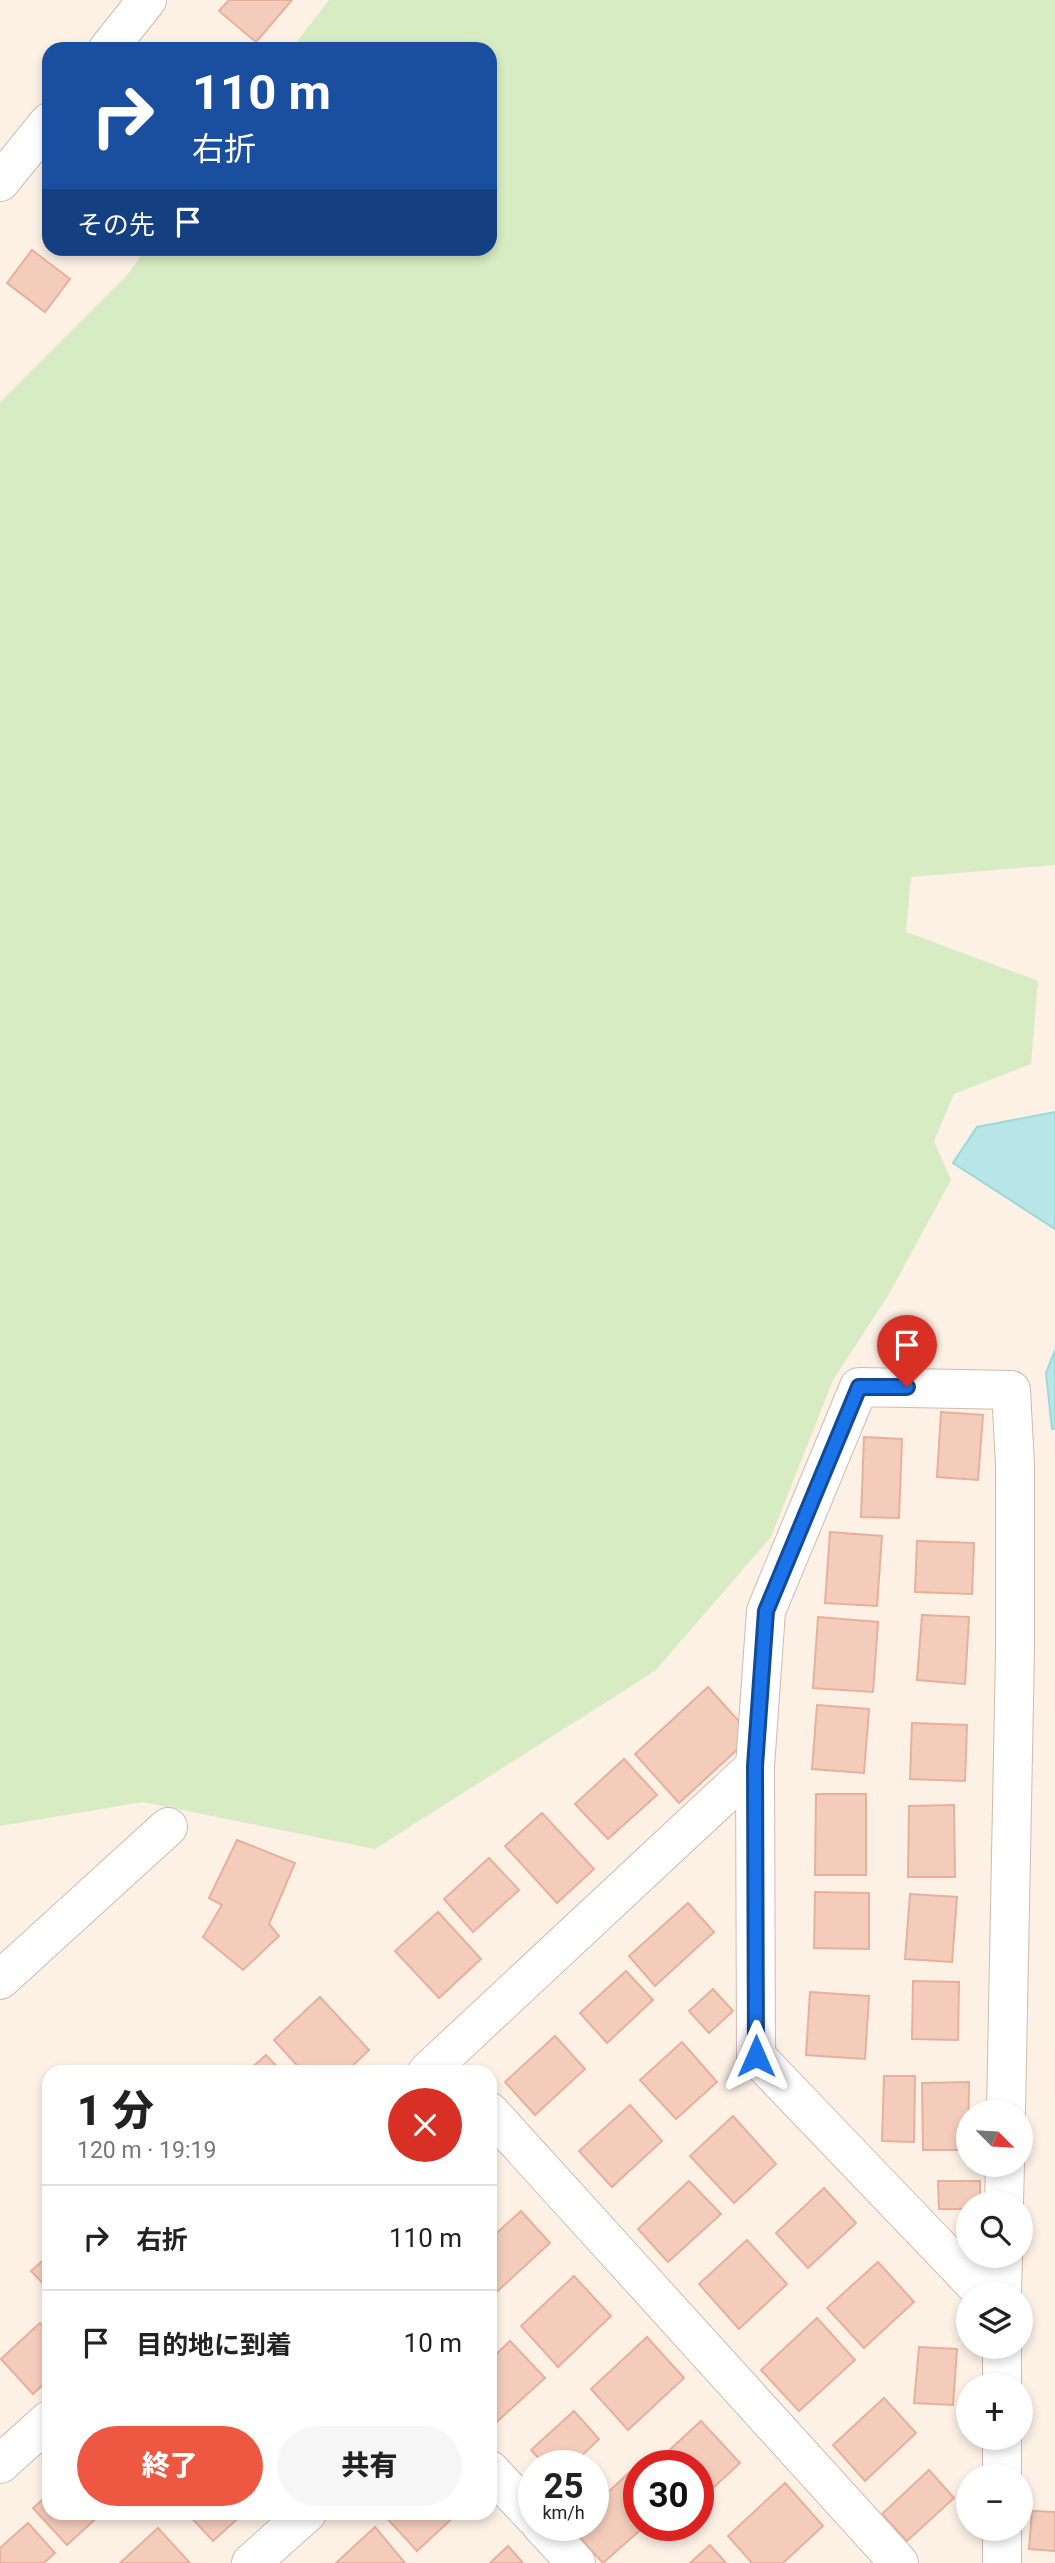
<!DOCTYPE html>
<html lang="ja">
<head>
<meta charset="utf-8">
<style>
	:root { --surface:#fff; --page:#f6f6f6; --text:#222; --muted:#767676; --line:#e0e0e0; --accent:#ee5843 }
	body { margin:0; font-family:Roboto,"Noto Sans JP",sans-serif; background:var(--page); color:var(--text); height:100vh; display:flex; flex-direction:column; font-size:26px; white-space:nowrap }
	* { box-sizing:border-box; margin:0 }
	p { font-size:23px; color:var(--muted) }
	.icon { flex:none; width:38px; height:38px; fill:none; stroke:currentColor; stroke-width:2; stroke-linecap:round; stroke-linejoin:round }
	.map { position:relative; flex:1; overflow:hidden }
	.side { position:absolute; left:42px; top:2065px; width:455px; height:455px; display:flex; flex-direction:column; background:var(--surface); border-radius:21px; box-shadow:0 4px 10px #0003 }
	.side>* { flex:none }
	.hud { position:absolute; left:42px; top:42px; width:455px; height:214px; border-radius:21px; box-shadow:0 4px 10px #0003; background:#1a4fa0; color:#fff; overflow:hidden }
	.needle { width:46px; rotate:114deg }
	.tools { position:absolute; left:956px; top:2100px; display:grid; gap:14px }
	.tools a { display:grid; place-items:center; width:77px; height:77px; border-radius:50%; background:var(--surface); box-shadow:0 4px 10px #0003; font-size:35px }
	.speed { position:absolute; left:518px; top:2450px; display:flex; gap:14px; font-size:35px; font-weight:700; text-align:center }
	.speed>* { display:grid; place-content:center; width:91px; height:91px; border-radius:50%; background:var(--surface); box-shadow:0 4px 10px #0003; line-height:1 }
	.speed small { font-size:18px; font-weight:400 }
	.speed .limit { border:10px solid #d22; background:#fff; color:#111 }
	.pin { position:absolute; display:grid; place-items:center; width:60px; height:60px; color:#fff; margin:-72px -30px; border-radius:50% 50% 50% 0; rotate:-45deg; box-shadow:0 0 7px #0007 }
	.pin .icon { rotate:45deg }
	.me { position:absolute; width:77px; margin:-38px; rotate:0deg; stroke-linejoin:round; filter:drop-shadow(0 0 5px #0008) }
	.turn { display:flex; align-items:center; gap:24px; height:147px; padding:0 35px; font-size:32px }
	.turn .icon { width:91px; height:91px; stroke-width:2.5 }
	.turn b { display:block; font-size:49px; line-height:60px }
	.then { display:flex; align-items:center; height:66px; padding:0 35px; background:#0003; gap:14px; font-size:26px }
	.round { display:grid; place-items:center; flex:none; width:74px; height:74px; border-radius:37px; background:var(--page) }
	.summary { display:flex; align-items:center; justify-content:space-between; height:119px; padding:0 35px }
	h1 { font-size:42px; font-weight:800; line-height:52px }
	.primary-button { display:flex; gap:14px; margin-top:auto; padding:14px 35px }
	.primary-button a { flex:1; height:80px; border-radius:42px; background:var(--accent); color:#fff; font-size:28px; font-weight:800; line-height:80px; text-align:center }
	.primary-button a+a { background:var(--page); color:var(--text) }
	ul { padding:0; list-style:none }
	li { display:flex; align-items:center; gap:21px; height:105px; padding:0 35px; border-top:2px solid var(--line) }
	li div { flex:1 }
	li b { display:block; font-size:26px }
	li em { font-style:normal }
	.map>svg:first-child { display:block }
	.green { fill:#d7ecc2 }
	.water { fill:#b8e6e8; stroke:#9dd8db; stroke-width:2 }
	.building { fill:#f4ccbb; stroke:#e8b09a; stroke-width:2 }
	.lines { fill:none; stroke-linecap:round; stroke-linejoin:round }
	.minor-casing { stroke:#d2baac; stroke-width:40 }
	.minor { stroke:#fff; stroke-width:38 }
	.route-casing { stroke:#114b97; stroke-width:18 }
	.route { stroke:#1a73e8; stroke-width:12 }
</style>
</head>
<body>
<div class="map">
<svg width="1055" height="2563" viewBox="0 0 1055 2563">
	<rect width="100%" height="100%" fill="#fdf1e5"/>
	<polygon class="green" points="329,0 1055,0 1055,865 911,877 906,932 1038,981 1031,1064 954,1094 934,1141 951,1180 889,1294 833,1380 771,1537 655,1671 375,1849 143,1802 0,1826 0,402 128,274 146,249 490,248 490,49 291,49"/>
	<g class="water">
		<polygon points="1055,1112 1055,1229 953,1163 977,1127"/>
		<polygon points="1055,1350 1055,1429 1052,1429 1046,1373"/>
	</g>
	<g class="building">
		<polygon points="229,0 292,0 256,42 219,11"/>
		<polygon points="32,250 70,279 45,312 7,283"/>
		<polygon points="941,1412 983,1415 978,1480 937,1477"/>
		<polygon points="864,1437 902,1439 899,1518 861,1517"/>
		<polygon points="830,1532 882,1536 877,1606 825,1603"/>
		<polygon points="917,1541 974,1543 972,1594 915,1592"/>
		<polygon points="922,1615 969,1617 965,1684 917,1680"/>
		<polygon points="818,1617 878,1622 873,1692 813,1688"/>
		<polygon points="708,1687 752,1736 679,1803 635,1754"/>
		<polygon points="817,1705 869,1709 864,1773 812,1769"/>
		<polygon points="912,1723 967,1725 965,1781 910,1779"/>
		<polygon points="624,1759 657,1795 608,1839 575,1804"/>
		<polygon points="816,1794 866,1794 866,1875 815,1875"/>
		<polygon points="954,1805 955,1877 908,1877 909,1806"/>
		<polygon points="542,1813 594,1869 557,1903 505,1846"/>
		<polygon points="237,1840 295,1863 269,1924 279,1936 243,1970 203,1937 222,1905 209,1898"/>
		<polygon points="489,1858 519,1890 473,1932 444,1899"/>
		<polygon points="815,1892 869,1893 869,1949 814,1948"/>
		<polygon points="910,1894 957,1897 952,1962 905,1959"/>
		<polygon points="688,1903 714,1932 655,1986 629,1956"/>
		<polygon points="438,1912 481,1959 439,1998 395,1951"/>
		<polygon points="626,1971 653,2000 607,2043 580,2013"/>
		<polygon points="913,1981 959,1982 958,2040 912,2039"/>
		<polygon points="713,1989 733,2011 709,2033 689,2011"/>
		<polygon points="810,1992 869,1996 865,2059 806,2055"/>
		<polygon points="320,1997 369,2050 346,2072 303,2072 274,2040"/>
		<polygon points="555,2036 585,2069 535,2115 505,2082"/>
		<polygon points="682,2042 717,2082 676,2119 640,2080"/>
		<polygon points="266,2055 282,2072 247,2072"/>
		<polygon points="884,2076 915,2076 914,2142 882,2141"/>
		<polygon points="969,2082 968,2150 923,2150 922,2083"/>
		<polygon points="630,2105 662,2141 612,2187 579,2151"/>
		<polygon points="733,2116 776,2164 734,2203 690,2156"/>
		<polygon points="689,2181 721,2214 668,2262 638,2229"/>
		<polygon points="938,2181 980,2181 980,2203 968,2203 968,2209 939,2209"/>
		<polygon points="824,2188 856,2223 808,2268 776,2233"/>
		<polygon points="521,2211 550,2243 490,2298 490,2239"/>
		<polygon points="747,2240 787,2284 739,2329 699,2284"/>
		<polygon points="49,2255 49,2290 31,2271"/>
		<polygon points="878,2262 914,2302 864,2348 827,2308"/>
		<polygon points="574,2276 611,2316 558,2367 521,2326"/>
		<polygon points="817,2318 855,2360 799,2411 761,2370"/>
		<polygon points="40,2323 49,2333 49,2379 33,2394 1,2359"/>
		<polygon points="647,2337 684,2378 628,2430 591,2389"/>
		<polygon points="510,2341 545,2378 490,2428 490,2360"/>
		<polygon points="919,2347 957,2349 953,2405 914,2403"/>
		<polygon points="884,2398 916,2433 865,2481 833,2445"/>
		<polygon points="574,2411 599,2439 571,2466 546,2466 531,2450"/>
		<polygon points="701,2421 740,2463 698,2502 698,2466 652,2466"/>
		<polygon points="929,2470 954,2498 907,2541 882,2514"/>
		<polygon points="631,2471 639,2479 639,2525 646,2525 603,2563 570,2527 573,2525 593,2525 593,2506"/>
		<polygon points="785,2483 823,2526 783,2563 752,2563 728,2536"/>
		<polygon points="49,2494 49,2513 102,2513 67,2545 33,2508"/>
		<polygon points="1032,2511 1055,2512 1055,2551 1029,2549"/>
		<polygon points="187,2513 244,2513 213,2541"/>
		<polygon points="382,2513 458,2513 417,2551"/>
		<polygon points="28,2523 55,2553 44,2563 0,2563 0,2548"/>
		<polygon points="375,2527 405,2563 336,2563"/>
		<polygon points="158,2528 190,2563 120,2563"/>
		<polygon points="710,2545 726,2563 690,2563"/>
		<polygon points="508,2546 523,2563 490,2563"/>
	</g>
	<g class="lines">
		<defs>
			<g id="minor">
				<polyline points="108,49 147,0"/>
				<polyline points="0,182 49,122"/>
				<polyline points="755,1766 756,2056 984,2294"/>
				<polyline points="0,1980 168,1827"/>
				<polyline points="427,2072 755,1766 766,1611 859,1387 1011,1390 1015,1465 1015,1651 1006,2112"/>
				<polyline points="490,2112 899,2563"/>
				<polyline points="1004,2203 1005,2165"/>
				<polyline points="1002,2294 1003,2256"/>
				<polyline points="1002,2347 1002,2385"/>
				<polyline points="1002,2438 1002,2476"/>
				<polyline points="0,2464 49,2420"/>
				<polyline points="490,2470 534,2517"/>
				<polyline points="541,2525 576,2563"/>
				<polyline points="1002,2529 1002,2563"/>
				<polyline points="251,2563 307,2513"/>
			</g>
		</defs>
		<use href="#minor" class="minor-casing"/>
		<use href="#minor" class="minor"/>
	</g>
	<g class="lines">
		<defs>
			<polyline id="route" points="756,2056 755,1766 766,1611 859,1387 907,1387"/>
		</defs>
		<use href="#route" class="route-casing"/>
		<use href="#route" class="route"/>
	</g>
</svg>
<div class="tools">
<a><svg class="needle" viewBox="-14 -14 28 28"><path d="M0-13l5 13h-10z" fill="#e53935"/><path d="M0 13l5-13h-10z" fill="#767676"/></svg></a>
<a><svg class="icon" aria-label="search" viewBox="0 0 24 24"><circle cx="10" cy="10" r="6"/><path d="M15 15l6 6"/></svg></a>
<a><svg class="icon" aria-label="layers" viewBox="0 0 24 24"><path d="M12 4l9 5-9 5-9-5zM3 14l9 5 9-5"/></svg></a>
<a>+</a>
<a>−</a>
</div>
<div class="speed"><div>25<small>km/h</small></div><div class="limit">30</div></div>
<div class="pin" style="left:907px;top:1387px;background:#d93025"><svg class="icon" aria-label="arrive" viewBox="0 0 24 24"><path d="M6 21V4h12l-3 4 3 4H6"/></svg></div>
<svg class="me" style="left:756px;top:2056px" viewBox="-20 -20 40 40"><path d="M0-17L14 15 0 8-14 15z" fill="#1a73e8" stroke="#fff" stroke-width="4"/></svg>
<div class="hud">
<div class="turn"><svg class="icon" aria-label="right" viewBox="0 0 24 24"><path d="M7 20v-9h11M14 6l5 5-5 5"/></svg><div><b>110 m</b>右折</div></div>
<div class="then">その先<svg class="icon" aria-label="arrive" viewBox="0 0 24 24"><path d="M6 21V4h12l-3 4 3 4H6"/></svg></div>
</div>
<section class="side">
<div class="summary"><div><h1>1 分</h1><p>120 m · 19:19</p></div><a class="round" style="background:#d93025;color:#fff"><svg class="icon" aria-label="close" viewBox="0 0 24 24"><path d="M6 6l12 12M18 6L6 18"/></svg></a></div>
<ul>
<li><svg class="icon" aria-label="right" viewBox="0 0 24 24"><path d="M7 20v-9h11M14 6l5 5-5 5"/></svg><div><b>右折</b></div><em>110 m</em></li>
<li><svg class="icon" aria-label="arrive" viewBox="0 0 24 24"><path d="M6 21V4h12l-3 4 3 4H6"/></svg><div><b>目的地に到着</b></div><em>10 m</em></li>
</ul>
<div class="primary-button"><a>終了</a><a>共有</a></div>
</section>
</div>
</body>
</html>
